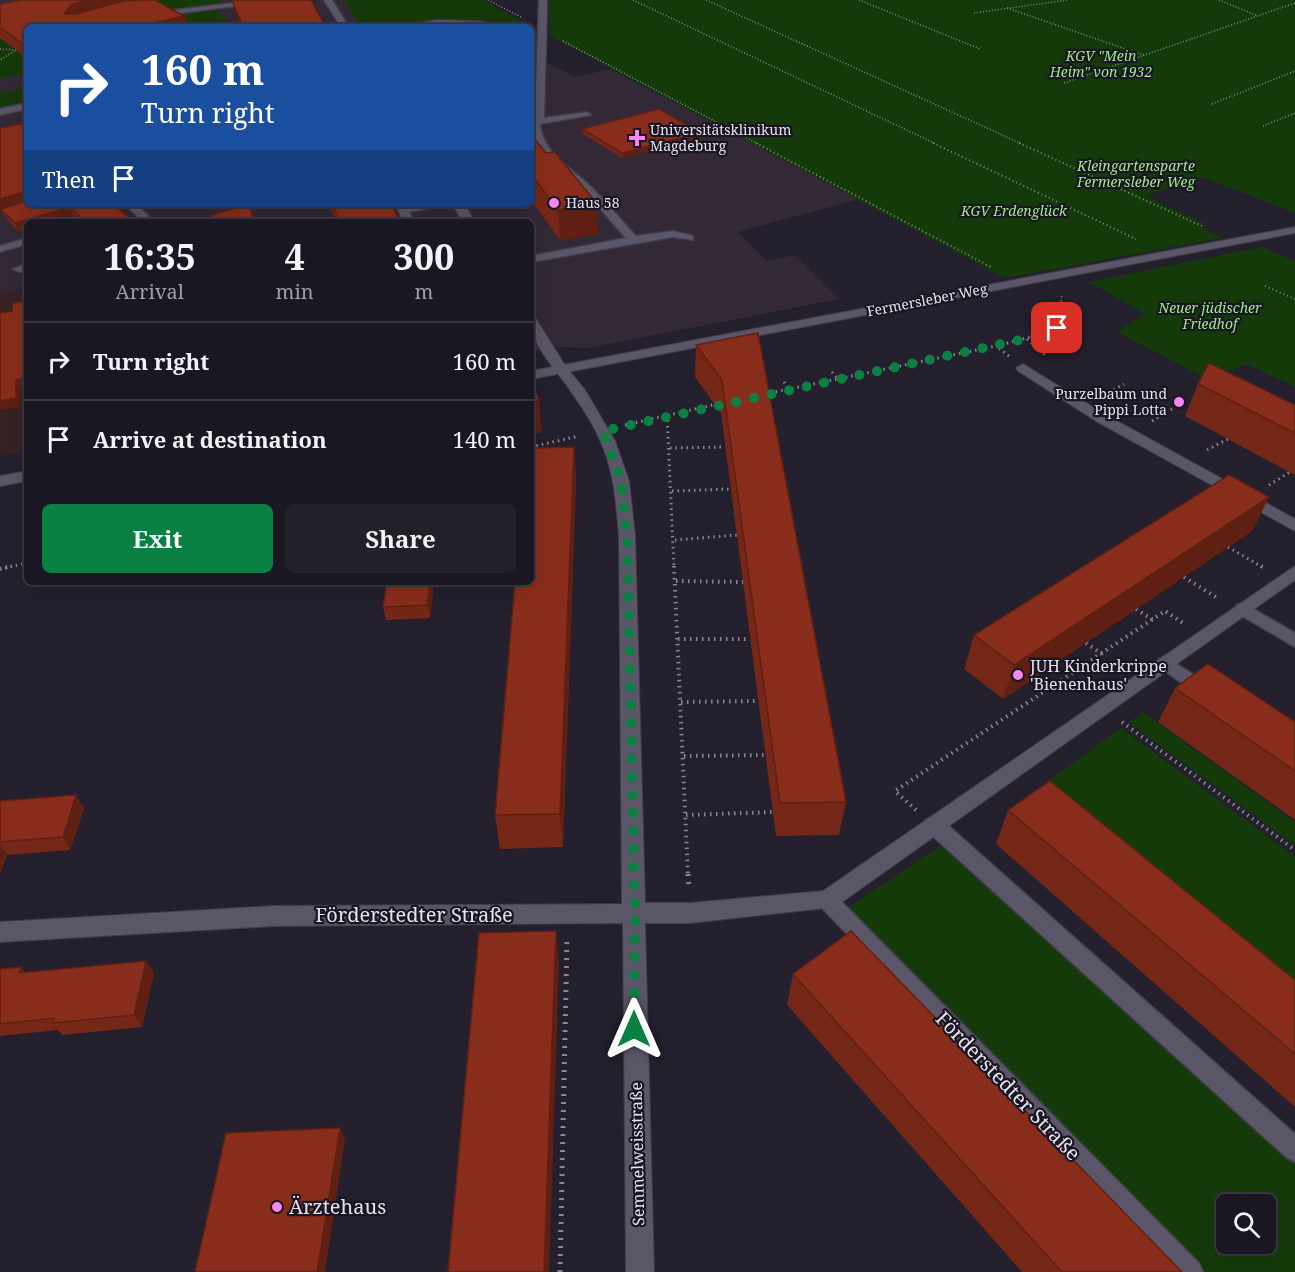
<!DOCTYPE html>
<html lang="en">
<head>
<meta charset="utf-8">
<style>
	:root { --surface:#1a1722; --page:#23202a; --text:#f1f3f6; --muted:#9f9fa5; --line:#383640; --accent:#0b8043 }
	body { margin:0; font-family:"Noto Serif",serif; background:var(--page); color:var(--text); height:100vh; display:flex; flex-direction:column; font-size:22px; white-space:nowrap }
	* { box-sizing:border-box; margin:0 }
	p { font-size:20px; color:var(--muted) }
	.icon { flex:none; width:33px; height:33px; fill:none; stroke:currentColor; stroke-width:2; stroke-linecap:round; stroke-linejoin:round }
	.map { position:relative; flex:1; overflow:hidden }
	.sheet { position:absolute; left:24px; top:219px; width:510px; height:366px; display:flex; flex-direction:column; background:var(--surface); border-radius:9px; box-shadow:0 6px 24px #0002,0 0 0 2px var(--line) }
	.sheet>* { flex:none }
	.top-card { position:absolute; left:24px; top:24px; width:510px; height:183px; border-radius:9px; box-shadow:0 6px 24px #0002,0 0 0 2px var(--line); background:#1a4fa0; color:#fff; overflow:hidden }
	.buttons { position:absolute; left:1216px; top:1194px; display:grid; gap:12px }
	.buttons a { display:grid; place-items:center; width:60px; height:60px; border-radius:9px; background:var(--surface); box-shadow:0 6px 24px #0002,0 0 0 2px var(--line); font-size:30px }
	.pin { position:absolute; display:grid; place-items:center; width:51px; height:51px; color:#fff; margin:-26px; border-radius:12px; box-shadow:0 3px 9px #0006 }
	.me { position:absolute; width:66px; margin:-33px; rotate:0deg; stroke-linejoin:round; filter:drop-shadow(0 0 4px #0008) }
	.turn { display:flex; align-items:center; gap:21px; height:126px; padding:0 18px; font-size:27px }
	.turn .icon { width:78px; height:78px; stroke-width:2.5 }
	.turn b { display:block; font-size:42px; line-height:51px }
	.then { display:flex; align-items:center; height:57px; padding:0 18px; background:#0003; gap:12px; font-size:22px }
	.eta { display:flex; justify-content:space-evenly; align-items:center; height:102px; text-align:center }
	.eta b { font-size:36px; font-weight:700; line-height:42px }
	.primary-button { display:flex; gap:12px; margin-top:auto; padding:12px 18px }
	.primary-button a { flex:1; height:69px; border-radius:9px; background:var(--accent); color:#fff; font-size:24px; font-weight:700; line-height:69px; text-align:center }
	.primary-button a+a { background:var(--page); color:var(--text) }
	ul { padding:0; list-style:none }
	li { display:flex; align-items:center; gap:18px; height:78px; padding:0 18px; border-top:2px solid var(--line) }
	li div { flex:1 }
	li b { display:block; font-size:22px }
	li em { font-style:normal }
	.map>svg:first-child { display:block }
	.education { fill:#362223 }
	.medical { fill:#322836 }
	.green { fill:#153a0a; fill-rule:evenodd }
	.lines { fill:none; stroke-linecap:round; stroke-linejoin:round }
	.lane-casing { stroke:#403c49; stroke-width:3 }
	.street-casing { stroke:#403c49; stroke-width:2 }
	.secondary-casing { stroke:#403c49; stroke-width:2 }
	.path-far4 { stroke:#8a8793; stroke-width:1.5; stroke-dasharray:1 2; stroke-linecap:butt }
	.path-far3 { stroke:#8a8793; stroke-width:2; stroke-dasharray:1 3; stroke-linecap:butt }
	.path-far2 { stroke:#8a8793; stroke-width:3; stroke-dasharray:1.5 4; stroke-linecap:butt }
	.path-far1 { stroke:#8a8793; stroke-width:4; stroke-dasharray:1.5 4.5; stroke-linecap:butt }
	.path { stroke:#8a8793; stroke-width:5; stroke-dasharray:2 6; stroke-linecap:butt }
	.lane { fill:#5b5667; fill-rule:evenodd }
	.street { fill:#5b5667; fill-rule:evenodd }
	.secondary { fill:#5b5667; fill-rule:evenodd }
	.wall { fill:#752717 }
	.shaded-wall { fill:#5f2013 }
	.building { fill:#882d1b; stroke:#5f2013; stroke-width:1.5 }
	.route { stroke:#0b8043; stroke-width:10; stroke-dasharray:0 18 }
	.poi-dot { fill:#f688ed; stroke:#191523; stroke-width:2 }
	.labels { text-anchor:middle; stroke-width:4.5; stroke-linejoin:round; paint-order:stroke }
	.far-park-label { font-size:14px; font-style:italic; fill:#9cee87; stroke:#191523 }
	.far-poi-label { font-size:14px; fill:#e5e2ec; stroke:#191523; text-anchor:start }
	.far-street-label { font-size:14px; fill:#e5e2ec; stroke:#191523 }
	.poi-label { font-size:16px; fill:#e5e2ec; stroke:#191523; text-anchor:start }
	.street-label { font-size:16px; fill:#e5e2ec; stroke:#191523 }
	.near-street-label { font-size:20px; fill:#e5e2ec; stroke:#191523 }
	.near-poi-label { font-size:20px; fill:#e5e2ec; stroke:#191523; text-anchor:start }
</style>
</head>
<body>
<div class="map">
<svg width="1295" height="1272" viewBox="0 0 1295 1272">
	<rect width="100%" height="100%" fill="#231f2d"/>
	<polygon class="education" points="27,288 27,451 0,456 0,294"/>
	<polygon class="medical" points="0,0 483,0 533,27 531,49 531,27 27,27 27,204 531,204 531,55 575,77 610,69 860,199 738,232 767,261 795,255 840,299 587,348 560,347 531,352 531,222 27,222 27,288 0,294"/>
	<g class="green">
		<polygon points="110,0 221,0 222,3 214,5 222,19 227,18 231,27 32,27"/>
		<path d="M344,0h139l49,27 -1,14v-14h-33c-14,-16 -79,-3 -100,0 -12,1 -25,0 -37,0z"/>
		<polygon points="549,0 1295,0 1295,213 1202,177 1145,196 1206,224 1199,227 1223,238 1005,278 550,36"/>
		<polygon points="0,38 27,58 27,73 0,79"/>
		<polygon points="27,87 27,101 0,107 0,93"/>
		<polygon points="1261,247 1295,261 1295,387 1247,364 1207,379 1117,332 1145,314 1089,282"/>
		<polygon points="1142,712 1295,822 1295,845 1129,723"/>
		<polygon points="1121,728 1295,857 1295,1026 1023,799"/>
		<path d="M944,843l351,317v112h-89l-358,-364zM1227,1204h39v40h-39z"/>
	</g>
	<g class="lines">
		<defs>
			<g id="lane">
				<polygon points="145,0 157,0 152,2 167,11 259,0 282,0 166,15 143,4"/>
				<polygon points="324,0 332,0 349,27 341,27"/>
				<path d="M539,0h8l-3,118 43,-6 4,3 -51,9c3,29 28,41 48,60 17,16 32,35 48,52l37,-5 20,5v4l-20,-3 -142,25v-6l95,-18c-15,-16 -29,-34 -44,-50 -23,-22 -51,-32 -51,-69l4,-1z"/>
				<polygon points="438,20 483,22 487,24 483,26 438,24 400,27"/>
				<polygon points="27,103 27,109 0,115 0,109"/>
				<polygon points="125,204 136,204 154,222 143,222"/>
				<polygon points="423,204 449,204 409,212 414,222 404,222 398,210 399,208"/>
				<polygon points="27,238 27,244 0,252 0,246"/>
				<polygon points="27,264 27,270 19,272 13,269"/>
				<polygon points="1243,603 1295,633 1295,647 1237,613 1235,609 1237,605"/>
				<polygon points="1165,657 1211,685 1214,690 1211,695 1199,695 1159,667 1157,663 1159,659"/>
				<polygon points="934,817 941,819 1295,1134 1295,1162 1287,1158 927,831 924,825 927,819"/>
				<polygon points="827,891 834,894 1199,1263 1203,1272 1172,1272 820,906 817,900 820,894"/>
			</g>
			<g id="street">
				<polygon points="452,204 464,204 475,222 463,222"/>
				<path d="M531,318l5,1 30,48 19,23 30,51 14,40 6,54 10,368h45l133,-12 472,-325v14l-460,327 -145,16h-45l9,349h-28l-3,-349 -349,3 -274,16v-20l274,-16 348,-2 -3,-369c-3,-32 -5,-65 -19,-95 -7,-16 -18,-33 -28,-47 -15,-24 -41,-45 -41,-75z"/>
				<polygon points="1023,364 1106,415 1295,519 1295,531 1096,421 1018,371 1016,368"/>
			</g>
			<g id="secondary">
				<polygon points="1295,227 1295,233 531,379 531,371"/>
				<polygon points="27,471 27,481 0,486 0,476"/>
			</g>
		</defs>
		<use href="#lane" class="lane-casing"/>
		<use href="#street" class="street-casing"/>
		<use href="#secondary" class="secondary-casing"/>
		<g class="path-far4">
			<polyline points="488,0 523,18"/>
			<polyline points="633,0 936,144"/>
			<polyline points="706,0 1022,144"/>
			<polyline points="859,0 980,49"/>
			<polyline points="1219,0 1258,16"/>
			<polyline points="1007,8 1146,56"/>
			<polyline points="974,13 1068,0"/>
			<polyline points="563,41 758,144"/>
			<polyline points="0,49 16,50 0,60"/>
			<polyline points="1064,83 1295,3"/>
			<polyline points="1212,104 1295,71"/>
			<polyline points="1263,126 1295,113"/>
		</g>
		<g class="path-far3">
			<polyline points="756,143 991,267"/>
			<polyline points="933,143 1136,239"/>
			<polyline points="1019,143 1204,227"/>
			<polyline points="1265,286 1295,299"/>
			<polyline points="1057,329 1062,294"/>
		</g>
		<g class="path-far2">
			<polyline points="1027,339 1046,356"/>
			<polyline points="1009,356 996,346 1057,330 1057,328"/>
			<polyline points="832,372 838,379"/>
			<polyline points="784,382 790,389"/>
			<polyline points="765,394 996,346"/>
			<polyline points="1104,395 1124,384"/>
			<polyline points="667,415 674,568"/>
			<polyline points="1152,421 1172,409"/>
			<polyline points="625,425 717,404"/>
			<polyline points="531,447 579,436"/>
			<polyline points="670,448 725,447"/>
			<polyline points="1207,450 1228,439"/>
			<polyline points="1269,485 1290,472"/>
			<polyline points="672,491 731,489"/>
			<polyline points="675,540 737,535"/>
			<polyline points="1228,547 1264,568"/>
			<polyline points="5,568 27,563"/>
		</g>
		<g class="path-far1">
			<polyline points="674,566 688,876"/>
			<polyline points="1261,566 1264,568"/>
			<polyline points="0,569 12,566"/>
			<polyline points="1184,577 1219,599"/>
			<polyline points="676,581 743,582"/>
			<polyline points="1136,609 1153,620"/>
			<polyline points="678,639 750,639"/>
			<polyline points="1086,643 1102,654"/>
			<polyline points="1033,679 1048,691"/>
			<polyline points="681,702 758,701"/>
			<polyline points="1122,722 1295,850"/>
			<polyline points="684,756 765,755"/>
			<polyline points="916,810 895,791 1165,611 1183,623"/>
			<polyline points="686,815 773,812"/>
		</g>
		<g class="path">
			<polyline points="688,874 689,888"/>
			<polyline points="560,1272 567,939"/>
		</g>
		<use href="#lane" class="lane"/>
		<use href="#street" class="street"/>
		<use href="#secondary" class="secondary"/>
	</g>
	<g class="wall">
		<polygon points="21,0 120,0 120,2 132,1 184,16 187,27 27,27 27,58 0,38 0,4"/>
		<polygon points="232,0 326,27 242,27 234,8"/>
		<polygon points="27,129 27,200 0,207"/>
		<polygon points="582,129 701,133 701,138 622,158 583,134"/>
		<polygon points="531,135 598,234 560,240 531,200"/>
		<polygon points="113,204 134,222 81,222 73,215 49,222 27,222 27,228 18,231 4,216 0,209"/>
		<polygon points="329,204 391,204 400,222 337,222"/>
		<polygon points="758,333 846,802 839,835 776,836 721,413 695,377 696,345"/>
		<polygon points="1198,384 1295,405 1295,475 1185,416"/>
		<polygon points="574,447 576,481 563,847 500,849 495,815"/>
		<polygon points="1269,497 1252,531 1003,699 964,669 974,635"/>
		<polygon points="434,582 430,618 386,620 383,607"/>
		<polygon points="1175,688 1295,722 1295,820 1158,722"/>
		<polygon points="0,801 84,808 70,850 7,855 0,874"/>
		<polygon points="1008,810 1295,980 1295,1107 996,844"/>
		<polygon points="0,969 26,972 154,973 142,1027 62,1035 58,1030 0,1036"/>
		<polygon points="793,974 1182,1272 1022,1272 787,1005"/>
	</g>
	<g class="shaded-wall">
		<polygon points="89,0 120,0 122,7 76,19 64,14 72,4"/>
		<polygon points="184,16 187,27 138,27"/>
		<polygon points="701,133 701,138 622,158 622,153"/>
		<polygon points="24,192 26,200 0,207 0,199"/>
		<polygon points="597,204 598,234 560,240 558,210"/>
		<polygon points="70,207 73,215 49,222 27,222 27,228 18,231 15,223"/>
		<polygon points="27,378 27,387 20,388 20,407 0,410 0,401 16,380"/>
		<polygon points="539,399 542,432 531,435 531,401"/>
		<polygon points="574,447 576,481 563,847 560,814"/>
		<polygon points="1269,497 1252,531 1003,699 1014,665"/>
		<polygon points="430,582 434,582 430,618 427,605"/>
		<polygon points="76,795 84,808 70,850 63,837"/>
		<polygon points="0,844 7,855 0,874"/>
		<polygon points="556,931 559,963 549,1272 544,1272"/>
		<polygon points="146,961 154,973 142,1027 134,1015"/>
		<polygon points="21,967 30,978 19,973"/>
		<polygon points="340,1128 345,1139 325,1272 317,1272"/>
	</g>
	<g class="building">
		<polygon points="21,0 89,0 72,4 64,14 76,14 127,0 132,1 140,0 155,0 184,16 138,27 27,27 27,47 0,27 0,4"/>
		<polygon points="232,0 311,0 325,26 313,27 243,27"/>
		<polygon points="659,109 701,133 622,153 582,129"/>
		<polygon points="21,124 27,129 27,193 24,192 0,199 0,128"/>
		<polygon points="531,135 546,153 555,152 597,204 558,210 531,174"/>
		<polygon points="27,201 27,204 113,204 134,222 86,222 70,207 15,223 0,209"/>
		<polygon points="249,204 254,222 211,222 210,216"/>
		<polygon points="332,204 391,204 400,222 340,222"/>
		<polygon points="27,301 27,378 16,380 16,398 0,401 0,313 12,311 13,303"/>
		<polygon points="758,333 846,802 780,803 722,380 696,345"/>
		<polygon points="1209,363 1295,405 1295,433 1198,384"/>
		<polygon points="531,384 539,399 531,401"/>
		<polygon points="574,447 560,814 495,815 515,582 531,582 531,448"/>
		<polygon points="1229,475 1269,497 1014,665 974,635"/>
		<polygon points="387,582 430,582 427,605 383,607"/>
		<polygon points="1208,664 1295,722 1295,771 1175,688"/>
		<polygon points="1050,781 1295,980 1295,1054 1008,810"/>
		<polygon points="76,795 63,837 0,842 0,801"/>
		<polygon points="556,931 544,1272 448,1272 479,933"/>
		<polygon points="851,931 1182,1272 1062,1272 793,974"/>
		<polygon points="146,961 134,1015 53,1023 54,1018 0,1024 0,969 21,967 19,973"/>
		<polygon points="340,1128 317,1272 195,1272 226,1133"/>
	</g>
	<g class="lines">
		<polyline class="route" points="634,1029 635,913 627,535 621,481 603,431 1029,338 1050,333 1057,328"/>
	</g>
	<g class="poi-dot">
		<path d="M634 129h6v6h6v6h-6v6h-6v-6h-6v-6h6z"/>
		<circle cx="554" cy="203" r="6"/>
		<circle cx="1179" cy="402" r="6"/>
		<circle cx="1018" cy="675" r="6"/>
		<circle cx="277" cy="1207" r="6"/>
	</g>
	<g class="labels">
		<g class="far-park-label">
			<text x="1101" y="61">KGV "Mein<tspan x="1101" dy="16">Heim" von 1932</tspan></text>
			<text x="1136" y="171">Kleingartensparte<tspan x="1136" dy="16">Fermersleber Weg</tspan></text>
			<text x="1014" y="216">KGV Erdenglück</text>
			<text x="1210" y="313">Neuer jüdischer<tspan x="1210" dy="16">Friedhof</tspan></text>
		</g>
		<g class="far-poi-label">
			<text x="650" y="135">Universitätsklinikum<tspan x="650" dy="16">Magdeburg</tspan></text>
			<text x="566" y="208">Haus 58</text>
			<text x="1167" y="399" text-anchor="end">Purzelbaum und<tspan x="1167" dy="16">Pippi Lotta</tspan></text>
		</g>
		<g class="far-street-label">
			<text transform="translate(927 300) rotate(-11)" y="5">Fermersleber Weg</text>
		</g>
		<g class="poi-label">
			<text x="1030" y="672">JUH Kinderkrippe<tspan x="1030" dy="18">'Bienenhaus'</tspan></text>
		</g>
		<g class="street-label">
			<text transform="translate(637 1154) rotate(-91)" y="6">Semmelweisstraße</text>
		</g>
		<g class="near-street-label">
			<text x="414" y="922">Förderstedter Straße</text>
			<text transform="translate(1008 1086) rotate(46)" y="7">Förderstedter Straße</text>
		</g>
		<g class="near-poi-label">
			<text x="289" y="1214">Ärztehaus</text>
		</g>
	</g>
</svg>
<div class="buttons">
<a><svg class="icon" aria-label="search" viewBox="0 0 24 24"><circle cx="10" cy="10" r="6"/><path d="M15 15l6 6"/></svg></a>
</div>
<div class="pin" style="left:1057px;top:328px;background:#d93025"><svg class="icon" aria-label="arrive" viewBox="0 0 24 24"><path d="M6 21V4h12l-3 4 3 4H6"/></svg></div>
<svg class="me" style="left:634px;top:1029px" viewBox="-20 -20 40 40"><path d="M0-17L14 15 0 8-14 15z" fill="#0b8043" stroke="#fff" stroke-width="4"/></svg>
<div class="top-card">
<div class="turn"><svg class="icon" aria-label="right" viewBox="0 0 24 24"><path d="M7 20v-9h11M14 6l5 5-5 5"/></svg><div><b>160 m</b>Turn right</div></div>
<div class="then">Then<svg class="icon" aria-label="arrive" viewBox="0 0 24 24"><path d="M6 21V4h12l-3 4 3 4H6"/></svg></div>
</div>
<section class="sheet">
<div class="eta">
<div><b>16:35</b><p>Arrival</p></div>
<div><b>4</b><p>min</p></div>
<div><b>300</b><p>m</p></div>
</div>
<ul>
<li><svg class="icon" aria-label="right" viewBox="0 0 24 24"><path d="M7 20v-9h11M14 6l5 5-5 5"/></svg><div><b>Turn right</b></div><em>160 m</em></li>
<li><svg class="icon" aria-label="arrive" viewBox="0 0 24 24"><path d="M6 21V4h12l-3 4 3 4H6"/></svg><div><b>Arrive at destination</b></div><em>140 m</em></li>
</ul>
<div class="primary-button"><a>Exit</a><a>Share</a></div>
</section>
</div>
</body>
</html>
